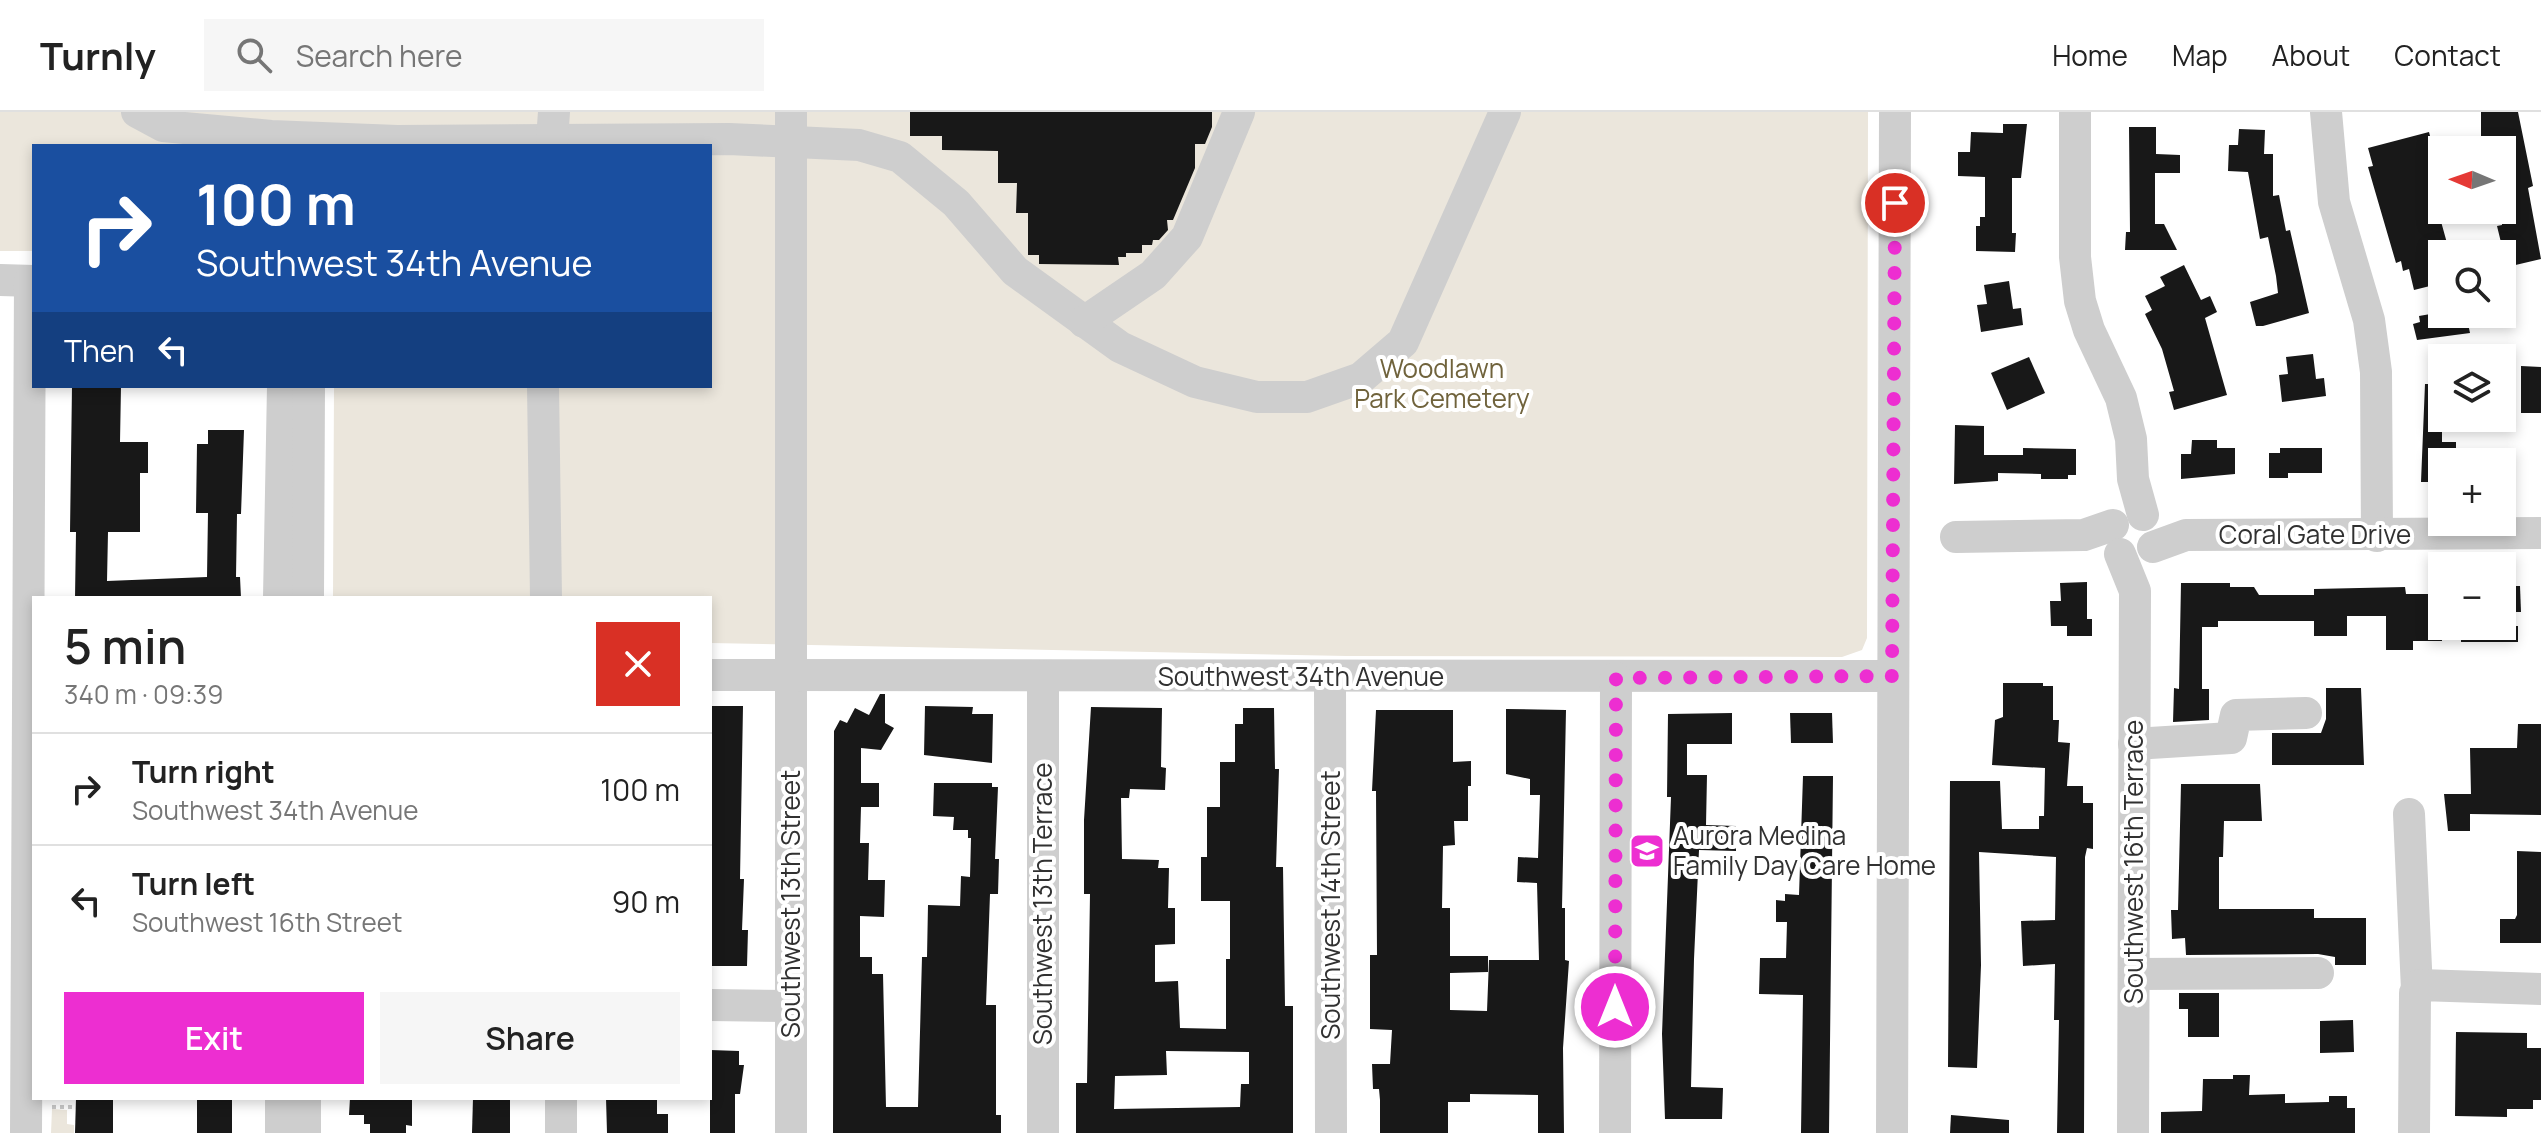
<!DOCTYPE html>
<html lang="en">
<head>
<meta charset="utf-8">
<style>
	:root { --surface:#fff; --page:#f6f6f6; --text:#222; --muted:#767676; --line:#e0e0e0; --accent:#ed2ed1 }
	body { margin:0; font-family:Manrope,sans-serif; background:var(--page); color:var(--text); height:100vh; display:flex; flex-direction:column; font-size:30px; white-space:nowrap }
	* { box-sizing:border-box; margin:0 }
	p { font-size:26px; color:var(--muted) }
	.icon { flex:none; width:44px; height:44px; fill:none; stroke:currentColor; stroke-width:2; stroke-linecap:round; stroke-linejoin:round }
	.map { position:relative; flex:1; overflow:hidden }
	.side { position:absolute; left:32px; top:484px; width:680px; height:504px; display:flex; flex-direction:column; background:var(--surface); border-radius:0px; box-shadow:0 4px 12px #0003 }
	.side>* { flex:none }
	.banner { position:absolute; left:32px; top:32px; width:680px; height:244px; border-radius:0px; box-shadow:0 4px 12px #0003; background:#1a4fa0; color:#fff; overflow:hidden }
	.needle { width:52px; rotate:272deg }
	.controls { position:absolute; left:2428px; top:24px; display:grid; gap:16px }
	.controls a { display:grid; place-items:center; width:88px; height:88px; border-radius:0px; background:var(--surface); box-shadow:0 4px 12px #0003; font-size:40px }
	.pin { position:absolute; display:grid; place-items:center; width:68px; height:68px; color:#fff; margin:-34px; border:4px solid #fff; border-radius:50%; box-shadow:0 2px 8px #0007 }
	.me { position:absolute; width:88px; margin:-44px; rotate:0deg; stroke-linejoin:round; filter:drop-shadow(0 0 6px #0008) }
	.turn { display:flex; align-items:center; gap:28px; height:168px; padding:0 32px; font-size:36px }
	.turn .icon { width:104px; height:104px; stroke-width:2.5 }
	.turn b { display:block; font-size:56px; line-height:68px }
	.then { display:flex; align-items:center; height:76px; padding:0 32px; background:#0003; gap:16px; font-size:30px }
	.round { display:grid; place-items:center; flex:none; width:84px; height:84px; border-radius:0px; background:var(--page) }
	.summary { display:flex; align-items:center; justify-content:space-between; height:136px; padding:0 32px }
	h1 { font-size:48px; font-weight:600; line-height:60px }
	.action { display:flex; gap:16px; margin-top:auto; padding:16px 32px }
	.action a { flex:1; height:92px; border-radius:0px; background:var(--accent); color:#fff; font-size:32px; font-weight:600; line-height:92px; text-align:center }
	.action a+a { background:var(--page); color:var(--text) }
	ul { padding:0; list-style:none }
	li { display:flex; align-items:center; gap:24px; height:112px; padding:0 32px; border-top:2px solid var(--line) }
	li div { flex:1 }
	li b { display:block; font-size:30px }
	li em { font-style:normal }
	header { display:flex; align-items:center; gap:48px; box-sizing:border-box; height:112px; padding:0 40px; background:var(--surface); border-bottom:2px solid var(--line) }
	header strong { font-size:38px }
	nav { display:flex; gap:44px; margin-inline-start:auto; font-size:28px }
	.search { width:560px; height:72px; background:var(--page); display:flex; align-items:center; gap:20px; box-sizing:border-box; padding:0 28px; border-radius:0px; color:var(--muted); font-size:30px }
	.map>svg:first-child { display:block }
	.green { fill:#ebe6dc }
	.building { fill:#181818; fill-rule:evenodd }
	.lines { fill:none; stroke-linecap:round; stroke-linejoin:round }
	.path { stroke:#c8c8c8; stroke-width:4; stroke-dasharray:4 4; stroke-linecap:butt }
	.minor { stroke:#cecece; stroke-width:32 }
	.route { stroke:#ed2ed1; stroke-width:14; stroke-dasharray:0 25.2 }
	.labels { text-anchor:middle; stroke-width:8; stroke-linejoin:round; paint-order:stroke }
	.park-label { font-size:26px; fill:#70633c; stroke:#fff }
	.street-label { font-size:26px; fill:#313131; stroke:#fff }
	.poi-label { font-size:26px; fill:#313131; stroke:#fff; text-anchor:start }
</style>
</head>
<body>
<header>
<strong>Turnly</strong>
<div class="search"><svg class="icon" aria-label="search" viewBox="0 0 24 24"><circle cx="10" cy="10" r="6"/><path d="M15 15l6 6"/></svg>Search here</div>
<nav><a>Home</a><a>Map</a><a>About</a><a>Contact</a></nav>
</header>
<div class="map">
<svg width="2541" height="1021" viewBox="0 0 2541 1021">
	<rect width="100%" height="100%" fill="#fff"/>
	<g class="green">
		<polygon points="0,0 1868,0 1867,526 1862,538 1842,545 1347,544 710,531 710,486 333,486 334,274 710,274 710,34 34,34 34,139 0,139"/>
		<polygon points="52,997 67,998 67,1012 74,1013 74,1021 51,1021"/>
	</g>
	<g class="building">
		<polygon points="910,0 1212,0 1212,15 1205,32 1195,32 1195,56 1173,108 1167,108 1168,118 1159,128 1153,128 1152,133 1142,133 1142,141 1126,141 1126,145 1118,145 1119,153 1039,152 1039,143 1028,143 1028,101 1016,101 1017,71 998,71 998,39 942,38 942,24 910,24"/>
		<polygon points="2481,0 2518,0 2533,74 2528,76 2541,147 2507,155 2497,114 2502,113 2502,38 2481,38"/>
		<polygon points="2003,12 2027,12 2021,66 2012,66 2012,121 2016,121 2015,140 1976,139 1976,114 1980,114 1980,105 1985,105 1985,65 1958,64 1958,40 1970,40 1971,20 2003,21"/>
		<polygon points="2129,15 2156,15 2156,42 2180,43 2180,61 2155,61 2155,112 2164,112 2177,138 2125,138 2126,120 2130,120"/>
		<polygon points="2239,17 2265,18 2264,42 2273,42 2273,84 2279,83 2286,119 2290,118 2309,201 2263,214 2256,214 2250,190 2278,181 2276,164 2268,125 2260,127 2248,60 2228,59 2229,33 2238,33"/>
		<polygon points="2429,20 2440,63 2429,66 2450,142 2442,142 2442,171 2414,178 2409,157 2403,159 2401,149 2396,151 2368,55 2373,54 2368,36"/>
		<polygon points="2184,153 2201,188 2210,184 2217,200 2205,206 2227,283 2174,298 2169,280 2174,279 2162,237 2145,202 2152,198 2145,184 2165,174 2160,165"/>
		<polygon points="2009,169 2013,197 2021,196 2023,213 1981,220 1977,193 1987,192 1984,173"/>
		<polygon points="2442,200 2466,202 2470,221 2417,228 2413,212 2420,210 2419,204"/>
		<polygon points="2313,242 2316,267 2324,266 2326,284 2282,290 2279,263 2288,262 2286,245"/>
		<polygon points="2029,245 2045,281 2007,298 1991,261"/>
		<polygon points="2521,254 2541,255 2541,301 2521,301"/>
		<polygon points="2425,272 2442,272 2442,330 2456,330 2456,350 2442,350 2442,366 2438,366 2438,370 2421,370"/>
		<polygon points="72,274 121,274 120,330 148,330 148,361 140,361 140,420 108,420 107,469 207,465 208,401 196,401 197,332 208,332 208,318 244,318 241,402 237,402 236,465 240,465 241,486 75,486 76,420 70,420"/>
		<polygon points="1955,313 1984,314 1984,343 2023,343 2023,336 2076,337 2076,363 2068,363 2068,367 2041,367 2041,362 1998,361 1998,369 1954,372"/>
		<polygon points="2192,328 2217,328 2217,336 2235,336 2235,362 2181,367 2181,342 2191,342"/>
		<polygon points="2280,336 2322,336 2322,361 2288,361 2288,366 2269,366 2269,341 2280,341"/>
		<polygon points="2087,470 2087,507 2092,507 2092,524 2067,524 2067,514 2051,514 2050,489 2061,489 2060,471"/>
		<polygon points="2181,471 2230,471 2230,475 2254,475 2259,483 2314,483 2314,477 2405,475 2406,482 2430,482 2430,504 2441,504 2442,529 2413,529 2413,538 2386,538 2386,504 2347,504 2347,524 2314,524 2314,509 2218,509 2218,515 2202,515 2202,577 2209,577 2209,608 2173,610 2174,576 2179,577"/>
		<polygon points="2504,474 2520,474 2521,500 2502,500"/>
		<rect x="2461" y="514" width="57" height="16"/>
		<polygon points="2003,571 2043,571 2043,574 2053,574 2053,608 2059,608 2058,630 2070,631 2067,674 2083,674 2083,691 2093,691 2093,737 2087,736 2085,745 2084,1021 2057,1021 2059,908 2054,908 2055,852 2023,854 2021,809 2055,808 2056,745 1979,740 1981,853 1977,956 1948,955 1950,669 2000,669 2002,717 2039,717 2039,704 2044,704 2045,656 1992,653 1995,608 2003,605"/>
		<polygon points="2326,576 2361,576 2364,653 2272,653 2272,621 2321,621 2326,607"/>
		<polygon points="880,582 885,582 885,611 894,616 881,638 861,636 861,671 879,671 879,695 861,695 860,731 869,731 868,768 885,768 884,805 860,804 860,845 872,845 872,862 883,862 886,995 918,995 922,845 927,845 928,793 960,794 961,764 970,765 971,726 968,726 968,718 953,718 954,705 933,704 934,671 992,671 992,675 998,675 995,747 999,747 998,782 990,782 986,893 996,893 996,1003 1001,1003 1001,1021 833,1021 834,619 840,608 847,611 855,596 869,603"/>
		<polygon points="710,594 743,594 740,767 744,767 742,818 748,818 747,854 710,854"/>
		<polygon points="925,594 973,595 972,602 993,602 992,651 924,643"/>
		<path d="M1091,595l71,1 -1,59 5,1 -1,22 -35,-1 -1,9h-8l1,61 37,1 -1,8h11l-1,40h7v36l-20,1v37l23,-1 2,47 46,1v-70h4v-58h-29v-44h6v-50h13v-45h15v-38h8v-16h31l1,61h4l-3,98h7l2,139h8v127h-217v-50h11l3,-189h-6v-74zM1166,939l83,1v32h-8l-1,23 -126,2 1,-33 52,-1z"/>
		<polygon points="1506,597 1566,598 1562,796 1565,796 1565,848 1569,849 1563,936 1564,1021 1538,1021 1538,983 1470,982 1470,990 1448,990 1448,1021 1380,1021 1380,988 1379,977 1373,977 1372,952 1390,952 1392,918 1370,917 1370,843 1377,843 1376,679 1372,679 1376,598 1453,598 1453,650 1471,649 1471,674 1468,674 1468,709 1454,709 1455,733 1443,734 1442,796 1450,796 1450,844 1488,844 1488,860 1450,861 1450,898 1487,899 1489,848 1539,848 1537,771 1517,770 1518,745 1538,746 1540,683 1530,683 1530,667 1506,662"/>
		<polygon points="1732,601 1732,632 1687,632 1687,663 1707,663 1706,713 1736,714 1736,739 1699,738 1694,847 1691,975 1723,976 1722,1007 1665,1007 1662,922 1671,685 1667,685 1668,602"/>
		<polygon points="1790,601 1832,601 1833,631 1791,631"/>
		<polygon points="2518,612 2541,612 2541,703 2470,702 2470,719 2448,719 2444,682 2471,682 2470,636 2517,636"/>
		<polygon points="1803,664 1833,664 1829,1021 1801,1021 1803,883 1759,882 1760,846 1786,846 1787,810 1776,810 1776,788 1785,789 1785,782 1799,783"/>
		<polygon points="2181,672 2260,672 2262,709 2224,709 2223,745 2219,745 2219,797 2314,797 2314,806 2366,806 2366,853 2335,853 2335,845 2318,842 2186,843 2185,826 2172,827 2171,798 2178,798"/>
		<polygon points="2517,739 2541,740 2541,831 2500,831 2500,807 2515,807 2517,803"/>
		<polygon points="2179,881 2219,881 2219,925 2188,925 2188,897 2179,897"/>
		<polygon points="2353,908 2354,940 2320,941 2320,909"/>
		<polygon points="2456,920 2527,921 2527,936 2541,936 2541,988 2533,988 2533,997 2507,997 2507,1005 2455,1004"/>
		<polygon points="710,938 739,939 739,953 744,953 740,982 735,982 735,1021 710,1021"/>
		<polygon points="2233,963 2250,963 2249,983 2285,982 2285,991 2329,990 2329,984 2347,984 2347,996 2355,996 2355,1021 2161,1021 2161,1000 2202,999 2203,967 2233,967"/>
		<polygon points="76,986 113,986 113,1021 75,1021"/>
		<rect x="197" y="986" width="35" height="35"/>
		<polygon points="350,986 412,986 412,1014 406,1013 406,1021 370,1021 370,1012 364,1012 364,1003 349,1003"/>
		<polygon points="473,986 510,986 510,1021 472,1021"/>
		<polygon points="606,986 657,986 657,1002 668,1002 668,1021 607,1021"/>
		<polygon points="1951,1003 2009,1008 2009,1021 1950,1021"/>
	</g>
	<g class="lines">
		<polyline class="path" points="52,995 74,995"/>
		<g class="minor">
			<polyline points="137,0 163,14 271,24 397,29 729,27 859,33 900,45 956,91 1015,159 1120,235 1195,270 1257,285 1307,285 1361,266 1403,230 1505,0"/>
			<polyline points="791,0 791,1021"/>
			<polyline points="2075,0 2075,145 2080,189 2089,218 2121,286 2131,327 2133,367 2143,403"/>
			<polyline points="2326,0 2334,90 2369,208 2376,260 2377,424"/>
			<polyline points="552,28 554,0"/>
			<polyline points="0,168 34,169"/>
			<polyline points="1084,210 1153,163 1187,125 1239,0"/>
			<polyline points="543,274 546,486"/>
			<polyline points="1956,425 2084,423 2113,413"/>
			<polyline points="2153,435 2186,423 2541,421"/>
			<polyline points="2120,442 2135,479 2133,1021"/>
			<polyline points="279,486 283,274"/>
			<polyline points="308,486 309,274"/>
			<polyline points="710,563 1892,564"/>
			<polyline points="1330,565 1331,1021"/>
			<polyline points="2134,632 2231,626 2236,603 2306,601"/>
			<polyline points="2409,702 2417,878"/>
			<polyline points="2135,862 2318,861"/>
			<polyline points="710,893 791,894"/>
			<polyline points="281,986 281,1021"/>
			<polyline points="26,1021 30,169"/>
			<polyline points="305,1021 305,986"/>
			<polyline points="561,1021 561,986"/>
			<polyline points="1043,1021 1043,564"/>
			<polyline points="1615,1021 1616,566"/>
			<polyline points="1892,1021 1895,0"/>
			<polyline points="2414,1021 2415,881 2420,873 2541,877"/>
		</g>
	</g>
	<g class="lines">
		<polyline class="route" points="1615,895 1616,566 1892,564 1895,91"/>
	</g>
	<defs>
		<symbol id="school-square" viewBox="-11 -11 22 22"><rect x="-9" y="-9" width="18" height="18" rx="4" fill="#ed2ed1" stroke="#fff"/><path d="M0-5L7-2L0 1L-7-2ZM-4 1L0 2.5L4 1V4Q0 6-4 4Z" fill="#fff"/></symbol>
	</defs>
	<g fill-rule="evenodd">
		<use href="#school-square" x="1627" y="719" width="40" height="40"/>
	</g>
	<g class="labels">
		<g class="park-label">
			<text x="1442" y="266">Woodlawn<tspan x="1442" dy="30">Park Cemetery</tspan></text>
		</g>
		<g class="street-label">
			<text x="2315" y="432">Coral Gate Drive</text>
			<text x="1301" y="574">Southwest 34th Avenue</text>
			<text transform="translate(2134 750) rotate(-90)" y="9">Southwest 16th Terrace</text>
			<text transform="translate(791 792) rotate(-90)" y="9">Southwest 13th Street</text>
			<text transform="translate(1043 792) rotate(-90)" y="9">Southwest 13th Terrace</text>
			<text transform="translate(1331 793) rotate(-90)" y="9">Southwest 14th Street</text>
		</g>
		<g class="poi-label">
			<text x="1673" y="733">Aurora Medina<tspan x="1673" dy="30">Family Day Care Home</tspan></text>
		</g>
	</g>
</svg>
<div class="controls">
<a><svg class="needle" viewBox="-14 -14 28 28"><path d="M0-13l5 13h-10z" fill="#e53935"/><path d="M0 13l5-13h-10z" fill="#767676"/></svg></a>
<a><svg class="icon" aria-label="search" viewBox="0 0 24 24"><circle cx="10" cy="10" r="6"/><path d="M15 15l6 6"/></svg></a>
<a><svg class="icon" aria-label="layers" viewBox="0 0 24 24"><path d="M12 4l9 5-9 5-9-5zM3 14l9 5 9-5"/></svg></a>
<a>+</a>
<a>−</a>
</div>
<div class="pin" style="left:1895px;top:91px;background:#d93025"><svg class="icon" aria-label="arrive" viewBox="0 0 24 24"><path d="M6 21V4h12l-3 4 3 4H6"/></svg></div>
<svg class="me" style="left:1615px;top:895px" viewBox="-20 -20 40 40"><circle r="17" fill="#ed2ed1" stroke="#fff" stroke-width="3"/><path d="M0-11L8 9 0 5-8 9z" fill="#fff"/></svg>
<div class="banner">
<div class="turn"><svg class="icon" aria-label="right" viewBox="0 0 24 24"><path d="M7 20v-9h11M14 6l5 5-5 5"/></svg><div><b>100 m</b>Southwest 34th Avenue</div></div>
<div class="then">Then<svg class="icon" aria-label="left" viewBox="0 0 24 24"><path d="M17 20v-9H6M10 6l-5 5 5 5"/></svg></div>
</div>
<section class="side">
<div class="summary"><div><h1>5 min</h1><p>340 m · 09:39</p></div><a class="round" style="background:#d93025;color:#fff"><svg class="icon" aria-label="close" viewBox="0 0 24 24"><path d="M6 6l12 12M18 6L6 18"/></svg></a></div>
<ul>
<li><svg class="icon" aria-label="right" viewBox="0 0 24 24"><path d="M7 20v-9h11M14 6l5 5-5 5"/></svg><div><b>Turn right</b><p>Southwest 34th Avenue</p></div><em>100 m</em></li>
<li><svg class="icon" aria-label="left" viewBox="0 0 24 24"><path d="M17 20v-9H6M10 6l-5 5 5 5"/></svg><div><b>Turn left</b><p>Southwest 16th Street</p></div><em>90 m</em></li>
</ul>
<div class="action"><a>Exit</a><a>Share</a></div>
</section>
</div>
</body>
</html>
